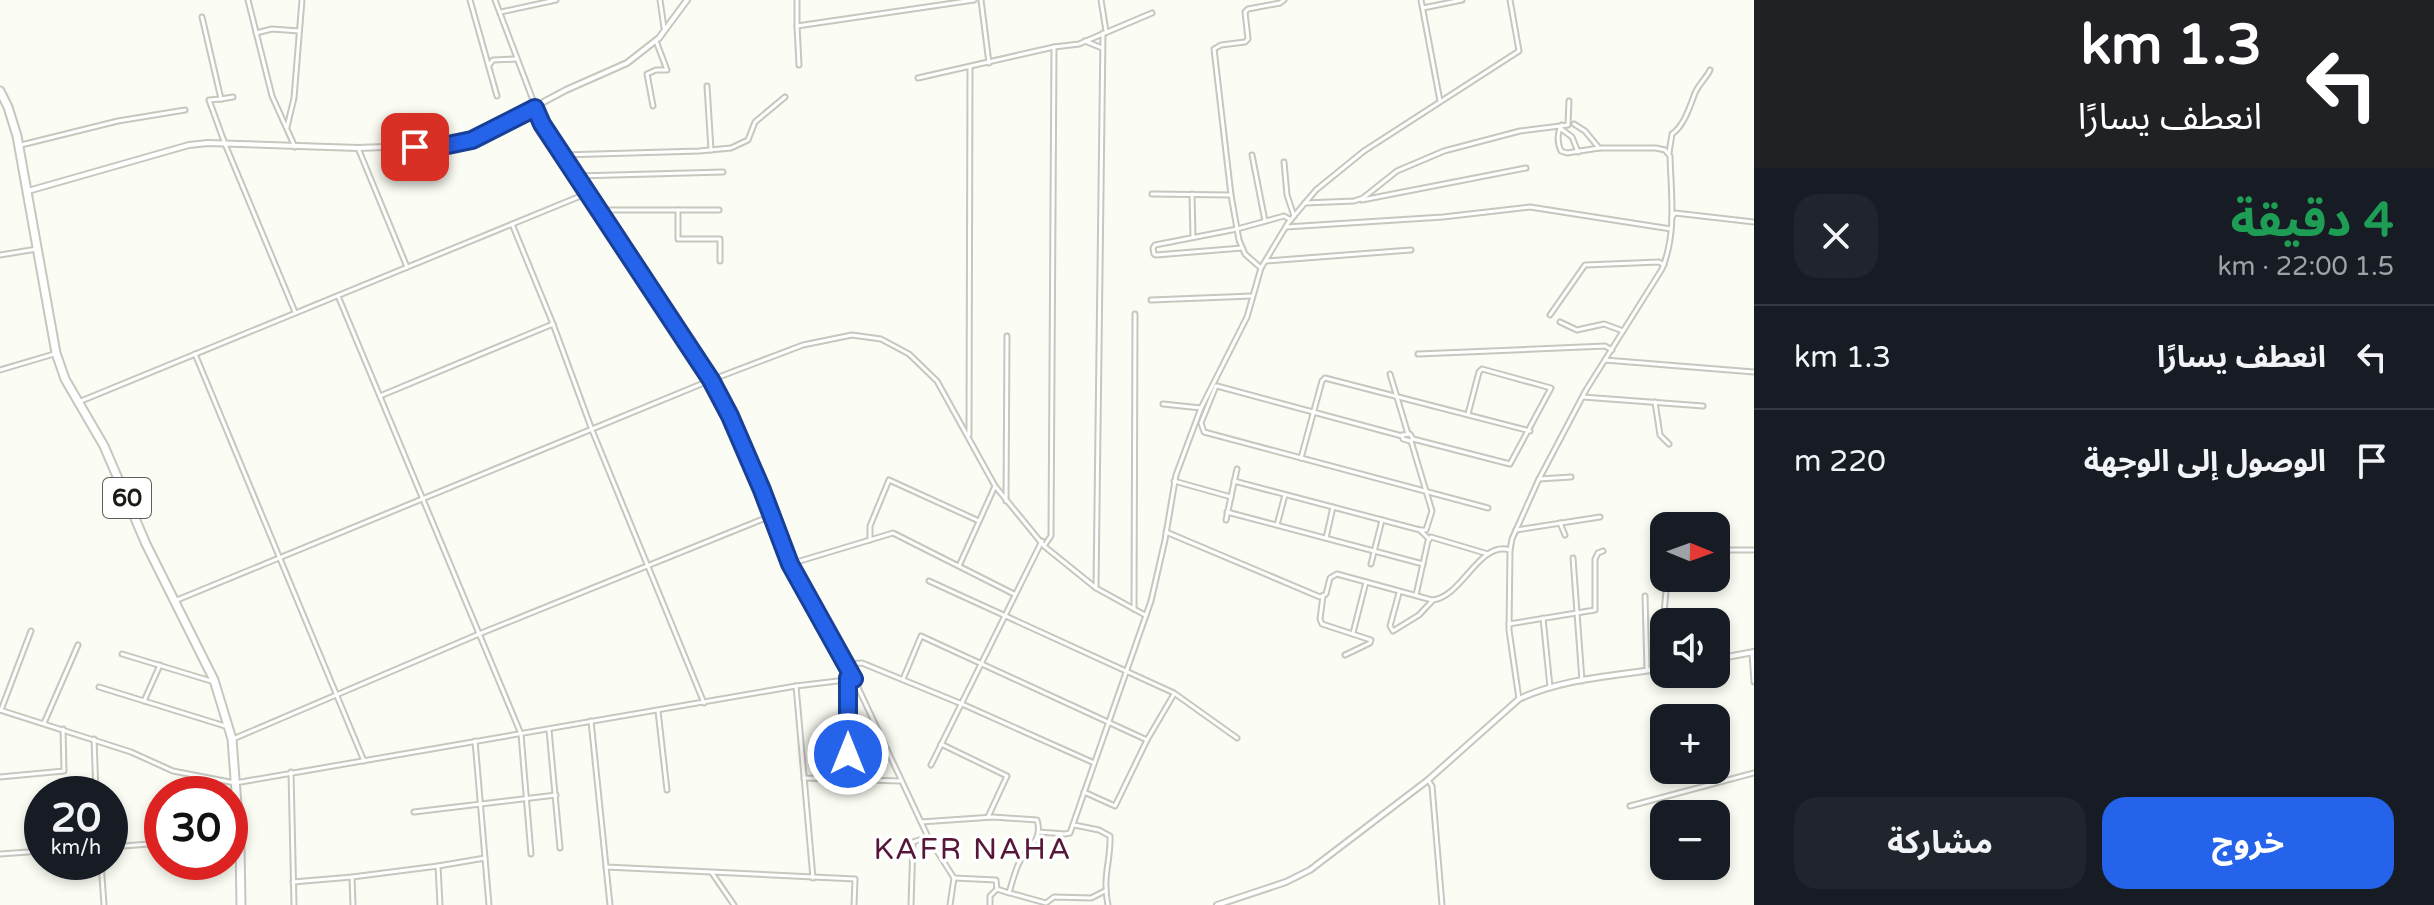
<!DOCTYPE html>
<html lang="ar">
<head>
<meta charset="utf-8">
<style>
	:root { --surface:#171b24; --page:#20242c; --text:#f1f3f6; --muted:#9ea1a6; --line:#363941; --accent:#2563eb }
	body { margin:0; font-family:"Varela Round","Noto Sans Arabic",sans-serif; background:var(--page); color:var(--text); direction:rtl; height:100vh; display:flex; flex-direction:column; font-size:30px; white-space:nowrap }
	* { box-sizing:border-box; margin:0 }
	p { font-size:26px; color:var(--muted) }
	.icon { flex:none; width:44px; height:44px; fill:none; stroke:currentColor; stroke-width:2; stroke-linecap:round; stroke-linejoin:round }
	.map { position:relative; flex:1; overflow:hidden; direction:ltr }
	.sheet { display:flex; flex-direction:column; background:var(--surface); width:680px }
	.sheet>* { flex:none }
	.guide { background:#202124; color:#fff; overflow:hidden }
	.needle { width:52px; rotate:91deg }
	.fabs { position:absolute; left:1650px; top:512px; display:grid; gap:16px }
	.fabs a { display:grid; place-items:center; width:80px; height:80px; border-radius:16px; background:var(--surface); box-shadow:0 4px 12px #0003; font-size:40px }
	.speed { position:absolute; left:24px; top:776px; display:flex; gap:16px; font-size:40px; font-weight:700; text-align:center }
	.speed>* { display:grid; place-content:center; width:104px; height:104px; border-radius:50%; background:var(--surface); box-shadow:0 4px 12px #0003; line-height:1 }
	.speed small { font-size:20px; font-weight:400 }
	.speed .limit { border:12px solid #d22; background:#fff; color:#111 }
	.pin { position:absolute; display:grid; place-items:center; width:68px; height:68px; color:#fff; margin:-34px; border-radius:16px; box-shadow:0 4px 12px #0006 }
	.me { position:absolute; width:88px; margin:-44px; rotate:0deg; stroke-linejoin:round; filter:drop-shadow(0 0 6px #0008) }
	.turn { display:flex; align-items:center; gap:28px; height:168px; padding:0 40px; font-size:36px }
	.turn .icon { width:104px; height:104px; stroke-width:2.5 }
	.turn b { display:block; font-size:56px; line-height:68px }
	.round { display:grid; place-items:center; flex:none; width:84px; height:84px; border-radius:24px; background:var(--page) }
	.overview { display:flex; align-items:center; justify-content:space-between; height:136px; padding:0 40px }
	h1 { font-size:48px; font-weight:700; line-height:60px; color:#1e9e55 }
	.button { display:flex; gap:16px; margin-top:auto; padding:16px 40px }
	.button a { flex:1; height:92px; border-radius:24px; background:var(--accent); color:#fff; font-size:32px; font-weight:700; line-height:92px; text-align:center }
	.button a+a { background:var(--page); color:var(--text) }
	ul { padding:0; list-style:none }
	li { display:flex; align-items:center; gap:24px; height:104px; padding:0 40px; border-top:2px solid var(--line) }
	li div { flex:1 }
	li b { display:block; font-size:30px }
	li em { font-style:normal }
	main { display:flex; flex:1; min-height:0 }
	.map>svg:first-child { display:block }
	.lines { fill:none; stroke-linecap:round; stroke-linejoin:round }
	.minor-casing { stroke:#c6c7be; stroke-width:7 }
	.tertiary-casing { stroke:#c6c7be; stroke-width:8 }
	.trunk-casing { stroke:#c6c7be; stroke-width:11 }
	.minor { stroke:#fff; stroke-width:3 }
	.tertiary { stroke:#fff; stroke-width:4 }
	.trunk { stroke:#fff; stroke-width:7 }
	.route-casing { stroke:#184099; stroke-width:20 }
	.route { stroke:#2563eb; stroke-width:14 }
	.labels { text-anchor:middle; stroke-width:7; stroke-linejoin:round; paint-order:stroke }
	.shield { fill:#fff; stroke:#5e5e5c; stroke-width:2 }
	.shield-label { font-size:24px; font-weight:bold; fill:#191916 }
	.quarter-label { font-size:30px; letter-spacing:2px; fill:#561738; stroke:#fff }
</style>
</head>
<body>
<main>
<section class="sheet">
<div class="guide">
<div class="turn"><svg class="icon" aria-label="left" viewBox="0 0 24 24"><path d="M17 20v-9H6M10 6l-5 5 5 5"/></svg><div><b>1.3 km</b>انعطف يسارًا</div></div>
</div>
<div class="overview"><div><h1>4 دقيقة</h1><p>1.5 km · 22:00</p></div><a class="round"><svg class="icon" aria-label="close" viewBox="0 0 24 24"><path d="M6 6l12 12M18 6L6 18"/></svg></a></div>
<ul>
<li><svg class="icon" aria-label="left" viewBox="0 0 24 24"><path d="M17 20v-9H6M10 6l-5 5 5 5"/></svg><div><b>انعطف يسارًا</b></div><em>1.3 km</em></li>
<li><svg class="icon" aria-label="arrive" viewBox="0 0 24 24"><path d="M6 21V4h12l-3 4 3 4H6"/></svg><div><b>الوصول إلى الوجهة</b></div><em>220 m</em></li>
</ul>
<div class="button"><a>خروج</a><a>مشاركة</a></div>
</section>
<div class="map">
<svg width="1754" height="905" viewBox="0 0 1754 905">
	<rect width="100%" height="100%" fill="#fbfcf3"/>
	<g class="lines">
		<defs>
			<g id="minor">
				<polyline points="248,0 272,96 295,147"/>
				<polyline points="470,0 497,96"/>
				<polyline points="495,0 542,124 711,380 730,416 773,515 790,564 854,679 928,837 954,878 950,905"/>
				<polyline points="660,0 664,28"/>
				<polyline points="797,0 797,26 974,0"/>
				<polyline points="981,0 989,63"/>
				<polyline points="1101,0 1106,31"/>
				<polyline points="1421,0 1440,101"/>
				<polyline points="1423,8 1462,0"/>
				<polyline points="501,12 556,0"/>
				<polyline points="202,17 221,99 209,100 225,144 295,312"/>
				<polyline points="797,26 799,65"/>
				<polyline points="256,33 272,29 299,31"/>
				<polyline points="1085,41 1102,48"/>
				<polyline points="489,65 493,60 517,59"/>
				<polyline points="918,78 1054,47 1079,44 1152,13"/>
				<polyline points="707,86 711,150"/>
				<polyline points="221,99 233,97"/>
				<polyline points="653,106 647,74 656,70 667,70 656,41"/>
				<polyline points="1574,124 1585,131 1599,148"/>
				<polyline points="287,127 294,98 302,0"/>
				<polyline points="1560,128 1572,137 1578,152"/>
				<polyline points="21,145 118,121 185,110"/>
				<polyline points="358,148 407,267"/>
				<path d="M1669,153l3,-19c12,-8 18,-28 23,-41 4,-9 12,-16 15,-23"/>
				<polyline points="563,155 699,151 731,148 748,140 755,122 785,97"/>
				<polyline points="1252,155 1265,221"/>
				<polyline points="1284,162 1287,195 1294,216"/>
				<polyline points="577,176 723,172"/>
				<polyline points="1152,194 1231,195"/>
				<polyline points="1192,194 1193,237"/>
				<polyline points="1362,200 1526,168"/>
				<polyline points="1305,203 1354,201 1363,198 1397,171 1444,151 1520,131 1568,125 1569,101"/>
				<polyline points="600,210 719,210"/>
				<polyline points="678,210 678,239 720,239 720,261"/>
				<polyline points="1672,217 1675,213 1754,222"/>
				<polyline points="512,224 553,324 592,430 704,703"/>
				<polyline points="1286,227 1443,217 1530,207 1671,229"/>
				<polyline points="1242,248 1156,255 1154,254 1153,248 1155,245 1237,229 1284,216 1291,220"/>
				<polyline points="0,255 37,249"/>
				<polyline points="1266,261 1411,250"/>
				<polyline points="1261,268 1245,254 1239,240 1231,195 1214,49 1221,45 1245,42 1248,39 1245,12 1248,9 1280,3 1284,0"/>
				<polyline points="338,296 521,734 531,854"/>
				<polyline points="1151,300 1252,296"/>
				<polyline points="1550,315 1585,265 1659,262 1664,265"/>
				<polyline points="1560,322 1577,330 1604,324 1623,331"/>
				<polyline points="195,354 364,761"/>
				<polyline points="1418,354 1605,346 1612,350"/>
				<polyline points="1605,360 1754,372"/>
				<polyline points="0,370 54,354"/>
				<polyline points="1390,374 1408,434"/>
				<polyline points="1216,386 1201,423 1204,432 1488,508"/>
				<polyline points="1217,386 1402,436"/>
				<polyline points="380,396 553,324"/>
				<polyline points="1583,397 1703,406"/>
				<polyline points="81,401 588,193"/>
				<polyline points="1655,402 1660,435 1669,444"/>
				<polyline points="1163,404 1201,408"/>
				<polyline points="969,435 970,67"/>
				<polyline points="1413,439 1410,434 1402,435 1403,439 1410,441 1413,439 1510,464 1551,388 1482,369 1479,372 1468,414"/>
				<polyline points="1411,441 1432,511 1426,530 1420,530 1429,539"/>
				<polyline points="1301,458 1322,381 1325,378 1530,431"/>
				<polyline points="1539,479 1571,477"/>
				<polyline points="1174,481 1231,497"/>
				<polyline points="1234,481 1420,530"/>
				<polyline points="1006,501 1007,336"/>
				<polyline points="1227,512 1423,564"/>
				<polyline points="1226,520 1237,469"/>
				<polyline points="1560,523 1565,535"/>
				<polyline points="1277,525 1285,495"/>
				<polyline points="1516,530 1600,517"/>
				<path d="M1166,532l154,65 6,-3 4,-16 7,-4 95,26c30,-2 47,-60 78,-50"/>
				<polyline points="1326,538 1333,507"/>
				<polyline points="870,540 870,526 889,480 979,521"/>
				<polyline points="1044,546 1051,536 1054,47"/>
				<polyline points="1661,550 1664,550"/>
				<polyline points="1716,550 1754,550"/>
				<polyline points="1573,558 1582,681"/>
				<polyline points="790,564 893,533 1014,594"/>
				<polyline points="1371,564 1382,520"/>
				<polyline points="959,566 995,486"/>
				<polyline points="929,581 1174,693 1237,738"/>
				<polyline points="1096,588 1103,33"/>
				<polyline points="1399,593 1390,626 1393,631 1419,615 1433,600"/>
				<polyline points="1416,595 1428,541 1431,537 1488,554"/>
				<polyline points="1323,596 1320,619 1322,624 1371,640 1370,643 1345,655"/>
				<polyline points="1645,596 1647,670"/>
				<polyline points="177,600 711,380 803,345 852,335 881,339 909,354 937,381 995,486 1044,546 1096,588 1145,615"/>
				<polyline points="1134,609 1135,314"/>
				<polyline points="1543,618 1550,687"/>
				<polyline points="1509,624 1595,610 1595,559 1598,553 1603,551"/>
				<polyline points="1353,633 1366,582"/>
				<polyline points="1752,653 1754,682"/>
				<polyline points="122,654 211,681"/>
				<polyline points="845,664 862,663 962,704 1092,762"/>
				<polyline points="1659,669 1666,591"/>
				<polyline points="903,679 921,636 1147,740"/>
				<polyline points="796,686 813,878"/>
				<polyline points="99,687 225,726"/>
				<path d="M1519,699l-10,-69 1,-80 2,-11 26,-58 48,-91 76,-121c15,-36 9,-75 8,-113l-5,-6 -9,-2h-57l-32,5 -6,-2c-4,-8 -4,-19 1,-26"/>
				<polyline points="144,701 160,665"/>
				<polyline points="0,710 131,752 173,771 235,783 796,686 854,679"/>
				<polyline points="1,710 31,631"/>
				<polyline points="658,711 667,790"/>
				<polyline points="591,721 610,905"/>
				<polyline points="44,723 78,645"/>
				<polyline points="549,730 560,848"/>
				<polyline points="94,739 96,794"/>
				<polyline points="233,739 479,634 773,515"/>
				<polyline points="475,741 489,905"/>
				<polyline points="941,744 1007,776 988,817"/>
				<polyline points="931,765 1042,541"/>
				<polyline points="291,772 294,905"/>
				<polyline points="0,777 64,771 63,729"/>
				<polyline points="804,778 900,781"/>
				<polyline points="848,779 848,678"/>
				<polyline points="1428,780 1432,786 1442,905"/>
				<polyline points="1084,792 1115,806 1147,740 1174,694"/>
				<polyline points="1630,806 1754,773"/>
				<polyline points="414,812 556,795"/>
				<path d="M921,822l72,-5 44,3c6,19 -8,27 -17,41 -5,9 -8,22 -11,32l-12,-4 -7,7v9"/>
				<path d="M1074,825l25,5 11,6c1,25 -8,40 -2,69"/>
				<polyline points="1039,832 1065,834 1070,833 1151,601 1165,540 1176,475 1201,408 1247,317 1261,268 1288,223 1316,190 1364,151 1519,51 1510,0"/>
				<polyline points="110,847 162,843"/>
				<polyline points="0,854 42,851"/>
				<polyline points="101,862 104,905"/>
				<polyline points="438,866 485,858"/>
				<polyline points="606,867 855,879 854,905"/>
				<polyline points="712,873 734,905"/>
				<polyline points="352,877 353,905"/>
				<polyline points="954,878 996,880 997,889"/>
				<polyline points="293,882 352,877 438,866 440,905"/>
				<polyline points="1010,893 1046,903 1054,897 1091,898 1105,891"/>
				<polyline points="911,905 913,842 928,837"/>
			</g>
			<g id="tertiary">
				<polyline points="28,191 189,145 208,143 358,148 460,144 472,140 566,90 627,63 659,38 687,0"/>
				<polyline points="1716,659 1754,652"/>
				<path d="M1217,905l69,-23 24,-12 118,-90 91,-81c44,-21 97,-23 145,-31"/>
			</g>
			<polyline id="trunk" points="0,91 8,107 17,136 56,353 65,379 104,446 146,544 214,680 232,739 240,845 241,905"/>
		</defs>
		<use href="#minor" class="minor-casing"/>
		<use href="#tertiary" class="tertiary-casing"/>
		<use href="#trunk" class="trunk-casing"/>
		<use href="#minor" class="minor"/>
		<use href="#tertiary" class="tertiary"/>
		<use href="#trunk" class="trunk"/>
	</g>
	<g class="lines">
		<defs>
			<polyline id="route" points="415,147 443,146 472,140 535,108 542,124 711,380 730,416 762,490 790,564 854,679 848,678 848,754"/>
		</defs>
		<use href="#route" class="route-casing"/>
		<use href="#route" class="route"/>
	</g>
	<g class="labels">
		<rect class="shield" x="103" y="478" width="48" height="40" rx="6"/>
		<g class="shield-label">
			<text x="127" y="506">60</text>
		</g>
		<g class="quarter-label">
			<text x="973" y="859">KAFR NAHA</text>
		</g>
	</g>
</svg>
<div class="fabs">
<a><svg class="needle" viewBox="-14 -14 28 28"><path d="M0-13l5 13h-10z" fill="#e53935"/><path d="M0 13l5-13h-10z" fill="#9ea1a6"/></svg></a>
<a><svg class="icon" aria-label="sound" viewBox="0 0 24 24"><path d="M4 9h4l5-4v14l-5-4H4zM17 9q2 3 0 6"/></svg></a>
<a>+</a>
<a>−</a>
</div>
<div class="speed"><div>20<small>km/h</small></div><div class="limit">30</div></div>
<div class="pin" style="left:415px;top:147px;background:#d93025"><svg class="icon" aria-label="arrive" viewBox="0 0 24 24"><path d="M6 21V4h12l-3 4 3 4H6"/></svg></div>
<svg class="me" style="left:848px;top:754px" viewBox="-20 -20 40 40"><circle r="17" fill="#2563eb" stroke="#fff" stroke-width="3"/><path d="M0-11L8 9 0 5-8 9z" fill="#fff"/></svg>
</div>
</main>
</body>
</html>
